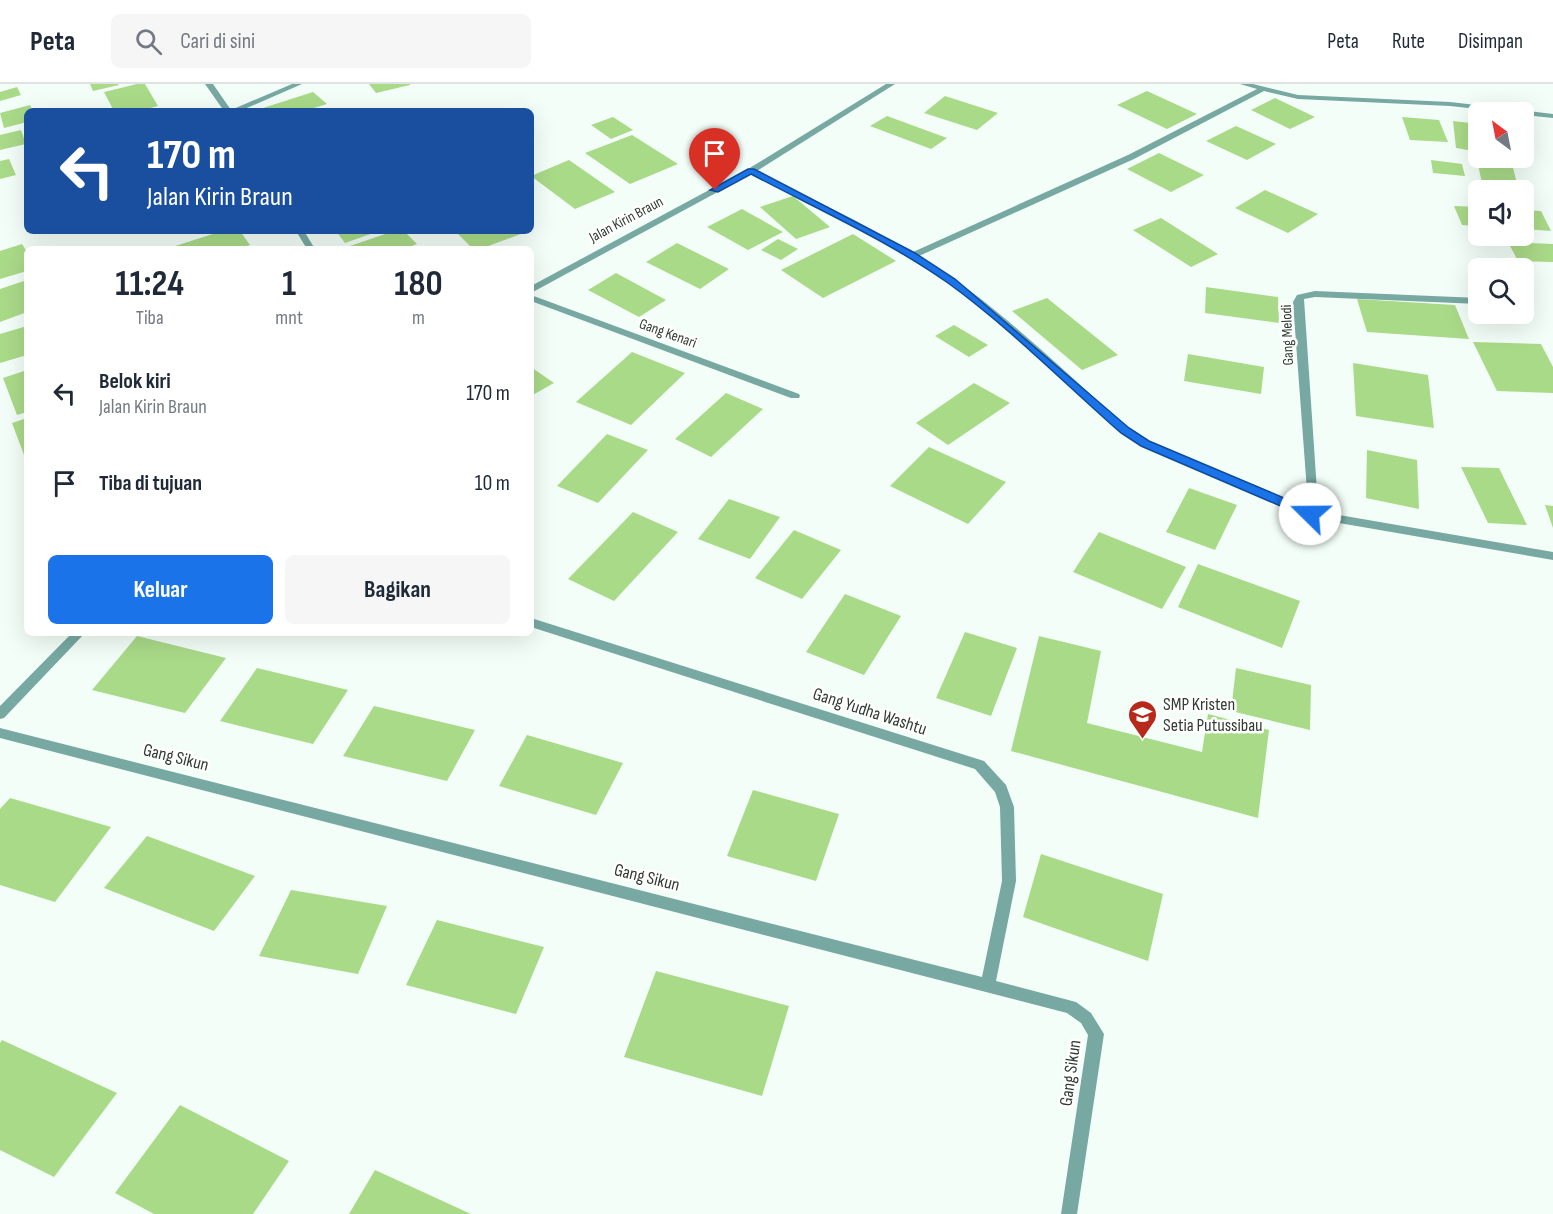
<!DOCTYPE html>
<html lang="id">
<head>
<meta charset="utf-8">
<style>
	:root { --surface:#fff; --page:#f6f6f7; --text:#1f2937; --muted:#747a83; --line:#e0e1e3; --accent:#1a73e8 }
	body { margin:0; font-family:"Sofia Sans Condensed",sans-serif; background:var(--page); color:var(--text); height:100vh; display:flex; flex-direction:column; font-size:22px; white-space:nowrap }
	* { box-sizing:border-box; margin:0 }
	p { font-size:20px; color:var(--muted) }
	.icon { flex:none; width:33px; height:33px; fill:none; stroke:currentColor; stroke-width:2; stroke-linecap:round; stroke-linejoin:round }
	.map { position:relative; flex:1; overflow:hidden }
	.side { position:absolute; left:24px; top:162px; width:510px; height:390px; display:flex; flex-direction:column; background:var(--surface); border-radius:9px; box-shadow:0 6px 24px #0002 }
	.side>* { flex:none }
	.banner { position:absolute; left:24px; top:24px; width:510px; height:126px; border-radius:9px; box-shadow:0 6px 24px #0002; background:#1a4fa0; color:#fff; overflow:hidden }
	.needle { width:39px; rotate:328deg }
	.tools { position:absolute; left:1468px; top:18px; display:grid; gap:12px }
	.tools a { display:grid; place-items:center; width:66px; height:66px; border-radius:9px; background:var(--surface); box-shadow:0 6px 24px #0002; font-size:30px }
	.pin { position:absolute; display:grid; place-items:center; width:51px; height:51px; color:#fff; margin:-62px -26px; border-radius:50% 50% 50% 0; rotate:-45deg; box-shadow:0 0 6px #0007 }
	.pin .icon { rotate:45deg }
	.me { position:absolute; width:66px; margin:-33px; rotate:292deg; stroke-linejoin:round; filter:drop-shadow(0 0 4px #0008) }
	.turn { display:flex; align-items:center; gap:21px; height:126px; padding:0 24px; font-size:27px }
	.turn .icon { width:78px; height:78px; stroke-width:2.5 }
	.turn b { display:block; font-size:42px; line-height:51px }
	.eta { display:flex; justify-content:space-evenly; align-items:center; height:102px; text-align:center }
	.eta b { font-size:36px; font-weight:700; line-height:42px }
	.button { display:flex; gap:12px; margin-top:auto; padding:12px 24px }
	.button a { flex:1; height:69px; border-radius:9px; background:var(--accent); color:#fff; font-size:24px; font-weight:700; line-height:69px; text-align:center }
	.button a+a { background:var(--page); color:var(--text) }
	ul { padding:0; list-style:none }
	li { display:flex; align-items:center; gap:18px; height:90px; padding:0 24px }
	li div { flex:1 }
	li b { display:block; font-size:22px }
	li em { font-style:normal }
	header { display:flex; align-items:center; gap:36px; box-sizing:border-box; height:84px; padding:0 30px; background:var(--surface); border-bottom:2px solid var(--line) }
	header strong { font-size:28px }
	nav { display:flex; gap:33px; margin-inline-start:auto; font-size:21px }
	.search { width:420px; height:54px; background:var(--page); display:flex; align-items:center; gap:15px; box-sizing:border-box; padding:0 21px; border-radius:9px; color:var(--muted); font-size:22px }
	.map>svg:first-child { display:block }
	.building { fill:#a9da88 }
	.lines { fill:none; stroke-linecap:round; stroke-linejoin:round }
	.street { fill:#77a9a2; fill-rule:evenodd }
	.route { fill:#1a73e8; stroke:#114b97; stroke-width:1.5 }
	.labels { text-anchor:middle; stroke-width:5; stroke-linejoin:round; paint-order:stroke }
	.far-street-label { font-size:15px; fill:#313c35; stroke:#fff }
	.poi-label { font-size:18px; fill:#313c35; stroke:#fff; text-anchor:start }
	.street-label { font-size:18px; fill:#313c35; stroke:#fff }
</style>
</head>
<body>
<header>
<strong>Peta</strong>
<div class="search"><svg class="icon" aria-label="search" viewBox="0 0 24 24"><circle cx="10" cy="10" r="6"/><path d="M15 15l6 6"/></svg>Cari di sini</div>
<nav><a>Peta</a><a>Rute</a><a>Disimpan</a></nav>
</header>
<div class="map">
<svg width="1553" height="1130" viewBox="0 0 1553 1130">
	<rect width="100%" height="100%" fill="#f3fef8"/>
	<g class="building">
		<polygon points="90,0 118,0 119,1 93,7"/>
		<polygon points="137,0 145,0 158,22 139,27 114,27 104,8"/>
		<polygon points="369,0 410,0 410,1 376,9"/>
		<polygon points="17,3 21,11 0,17 0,8"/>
		<polygon points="1147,7 1197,30 1167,45 1117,21"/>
		<polygon points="313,8 327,20 304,27 266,27 263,24"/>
		<polygon points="945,12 998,29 977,46 924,29"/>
		<polygon points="1275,14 1315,33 1290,45 1251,26"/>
		<polygon points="30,21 33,27 27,27 27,38 4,44 0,29"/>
		<polygon points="887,32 947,54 931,65 870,42"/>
		<polygon points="613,33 633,46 611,55 591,41"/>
		<polygon points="1402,33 1439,36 1448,58 1410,56"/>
		<polygon points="1453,37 1479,40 1479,68 1456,64"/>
		<polygon points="1236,42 1276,60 1247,76 1206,57"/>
		<polygon points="21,46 26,60 0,66 0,51"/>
		<polygon points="632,51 678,80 630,100 585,69"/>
		<polygon points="1159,69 1204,91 1171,108 1127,85"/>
		<polygon points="9,75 16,91 0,95 0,77"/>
		<polygon points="569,76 615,108 575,125 531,92"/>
		<polygon points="1431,76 1462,80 1465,92 1433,89"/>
		<polygon points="1477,76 1512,80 1518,103 1482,99"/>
		<polygon points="1265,106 1318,130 1288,149 1235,124"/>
		<polygon points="793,112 830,143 796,155 760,123"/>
		<polygon points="1454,122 1479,123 1479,142 1462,141"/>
		<polygon points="742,125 783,148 748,166 707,143"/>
		<polygon points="1524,126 1541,127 1551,147 1524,145"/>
		<polygon points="1161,134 1218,170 1191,183 1133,146"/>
		<polygon points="222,147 240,147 250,161 238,165 166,165"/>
		<polygon points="336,147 379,147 345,159"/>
		<polygon points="394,147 404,147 417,160 404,165 347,163"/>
		<polygon points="455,147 529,147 480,165 473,165"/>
		<polygon points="853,150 896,177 823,214 781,186"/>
		<polygon points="778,155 798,165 781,176 761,166"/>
		<polygon points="1508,158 1553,160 1553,178 1518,177"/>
		<polygon points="677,159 729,185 700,205 646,178"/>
		<polygon points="22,160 27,168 27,187 0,195 0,167"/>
		<polygon points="616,189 666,216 639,233 588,206"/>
		<polygon points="27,196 27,228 0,238 0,205"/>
		<polygon points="1206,203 1278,213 1279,239 1205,229"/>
		<polygon points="1047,214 1118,271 1082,286 1012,227"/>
		<polygon points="1357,215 1455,221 1469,255 1367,248"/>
		<polygon points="954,241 988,261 969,273 935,252"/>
		<polygon points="27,242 27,271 0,279 0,250"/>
		<polygon points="1473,258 1541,260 1553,283 1553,309 1497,307"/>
		<polygon points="632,268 685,289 631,341 576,318"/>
		<polygon points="1188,270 1264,283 1261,310 1184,297"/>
		<polygon points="1353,279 1428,291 1434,344 1356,332"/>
		<polygon points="531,283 554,299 531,312"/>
		<polygon points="27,286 27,328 17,331 3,294"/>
		<polygon points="974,299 1010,319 948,361 916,339"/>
		<polygon points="726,309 763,325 711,373 675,355"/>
		<polygon points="27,334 27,379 12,339"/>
		<polygon points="607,350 648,366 598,419 557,402"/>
		<polygon points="929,363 1006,398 968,440 890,402"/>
		<polygon points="1367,366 1417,376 1419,425 1366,414"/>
		<polygon points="1461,383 1499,384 1527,441 1488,439"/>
		<polygon points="1189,404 1237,421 1215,466 1166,448"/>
		<polygon points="729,415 780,433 750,475 698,455"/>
		<polygon points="1545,421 1553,422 1553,444"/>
		<polygon points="633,428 678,448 614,517 568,495"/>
		<polygon points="794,446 841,466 802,515 755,494"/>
		<polygon points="1099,448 1186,483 1162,525 1073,488"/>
		<polygon points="1198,480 1300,517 1282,564 1178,523"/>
		<polygon points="845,510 901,532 864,591 806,568"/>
		<polygon points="965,548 1017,564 991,632 936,614"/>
		<polygon points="137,552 226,574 185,629 92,606"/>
		<polygon points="1039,552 1101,567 1087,639 1202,668 1208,630 1269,646 1258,734 1011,667"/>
		<polygon points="257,584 348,606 313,660 220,637"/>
		<polygon points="1236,584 1311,601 1310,646 1231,627"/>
		<polygon points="374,622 475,646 447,697 343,672"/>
		<polygon points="527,651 623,679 596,731 499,702"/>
		<polygon points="753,706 839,730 816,797 727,772"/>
		<polygon points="10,714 111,743 55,818 0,801 0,725"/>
		<polygon points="147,752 255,792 214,847 104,804"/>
		<polygon points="1041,770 1163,810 1148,877 1023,833"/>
		<polygon points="291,806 387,822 358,890 259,872"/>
		<polygon points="437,836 544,863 516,930 406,901"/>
		<polygon points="656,887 789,922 762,1012 624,973"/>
		<polygon points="2,956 117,1009 54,1093 0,1066 0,959"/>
		<polygon points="180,1021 289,1077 253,1130 154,1130 115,1109"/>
		<polygon points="375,1086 471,1130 349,1130"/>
	</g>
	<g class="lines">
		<g class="street">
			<polygon points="205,0 213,0 231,26 292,0 302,0 240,27 224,27"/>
			<path d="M886,0h9l-138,87 99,50 57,31 215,-97 129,-66 -17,-5h13l45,11 152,7 103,12v4l-29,-3v-3h-19l-55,-6 -152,-7 -34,-8 -130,68 -215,97c78,47 141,113 210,172l20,13 156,67 2,-17 -14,-189 4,-7 18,-4 164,7v6l-164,-7 -11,2 13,192 -1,20 237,41v8l-243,-42 -169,-73 -20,-13 -106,-95 -66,-54 -73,-45 -125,-64 -220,119v-7l217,-117z"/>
			<polygon points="296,147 304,147 315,165 307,165"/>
			<polygon points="531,211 799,310 800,312 799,314 791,314 531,217"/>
			<polygon points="1524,215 1532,217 1534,219 1529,222 1524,221"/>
			<polygon points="531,534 984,677 1006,701 1014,723 1016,797 996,897 1076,918 1091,929 1104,950 1077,1130 1061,1130 1088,951 1081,939 1067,929 0,654 0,644 982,893 1002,797 1000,723 995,708 975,685 531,543"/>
			<polygon points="72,549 85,549 4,634 0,635 0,622"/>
		</g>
	</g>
	<path class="route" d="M748,85h6l161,84 40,26 174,149 20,13 166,70v6h-9l-165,-71 -20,-13c-57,-50 -112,-106 -173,-150 -61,-43 -131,-74 -197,-109l-33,18 -8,-2z"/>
	<defs>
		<symbol id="school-pin" viewBox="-11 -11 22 30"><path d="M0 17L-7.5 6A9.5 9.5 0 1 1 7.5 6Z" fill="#b7291a" stroke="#fff"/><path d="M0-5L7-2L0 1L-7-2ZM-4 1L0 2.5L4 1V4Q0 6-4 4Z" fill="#fff"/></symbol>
	</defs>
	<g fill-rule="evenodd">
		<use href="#school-pin" x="1126" y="614" width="33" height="45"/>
	</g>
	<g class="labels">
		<g class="far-street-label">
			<text transform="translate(626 135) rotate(-28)" y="5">Jalan Kirin Braun</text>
			<text transform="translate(668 249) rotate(20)" y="5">Gang Kenari</text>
			<text transform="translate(1287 251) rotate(-92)" y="5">Gang Melodi</text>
		</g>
		<g class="poi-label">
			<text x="1163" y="626">SMP Kristen<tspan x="1163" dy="21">Setia Putussibau</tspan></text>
		</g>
		<g class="street-label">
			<text transform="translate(870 627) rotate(18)" y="6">Gang Yudha Washtu</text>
			<text transform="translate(176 673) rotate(14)" y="6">Gang Sikun</text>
			<text transform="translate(647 793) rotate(14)" y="6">Gang Sikun</text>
			<text transform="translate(1070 989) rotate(-82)" y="6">Gang Sikun</text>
		</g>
	</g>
</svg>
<div class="tools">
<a><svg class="needle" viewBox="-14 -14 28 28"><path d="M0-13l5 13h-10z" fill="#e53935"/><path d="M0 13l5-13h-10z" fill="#747a83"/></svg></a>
<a><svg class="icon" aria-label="sound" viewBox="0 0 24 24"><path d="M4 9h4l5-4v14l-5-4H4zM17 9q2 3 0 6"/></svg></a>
<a><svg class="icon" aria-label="search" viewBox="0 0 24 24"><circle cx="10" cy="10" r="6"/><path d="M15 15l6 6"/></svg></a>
</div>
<div class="pin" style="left:715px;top:106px;background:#d93025"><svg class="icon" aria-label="arrive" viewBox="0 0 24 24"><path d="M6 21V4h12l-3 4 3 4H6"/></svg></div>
<svg class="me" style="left:1310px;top:430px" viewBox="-20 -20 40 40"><circle r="19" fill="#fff"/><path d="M0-13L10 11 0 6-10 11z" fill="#1a73e8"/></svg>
<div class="banner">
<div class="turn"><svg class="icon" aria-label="left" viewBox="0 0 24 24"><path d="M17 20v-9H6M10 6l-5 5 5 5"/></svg><div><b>170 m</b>Jalan Kirin Braun</div></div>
</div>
<section class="side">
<div class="eta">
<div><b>11:24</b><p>Tiba</p></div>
<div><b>1</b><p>mnt</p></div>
<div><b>180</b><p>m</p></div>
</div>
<ul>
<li><svg class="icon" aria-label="left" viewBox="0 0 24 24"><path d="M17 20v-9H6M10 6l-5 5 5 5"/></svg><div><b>Belok kiri</b><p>Jalan Kirin Braun</p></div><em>170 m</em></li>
<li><svg class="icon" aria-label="arrive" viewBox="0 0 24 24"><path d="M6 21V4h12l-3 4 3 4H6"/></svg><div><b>Tiba di tujuan</b></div><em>10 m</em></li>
</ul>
<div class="button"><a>Keluar</a><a>Bagikan</a></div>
</section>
</div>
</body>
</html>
